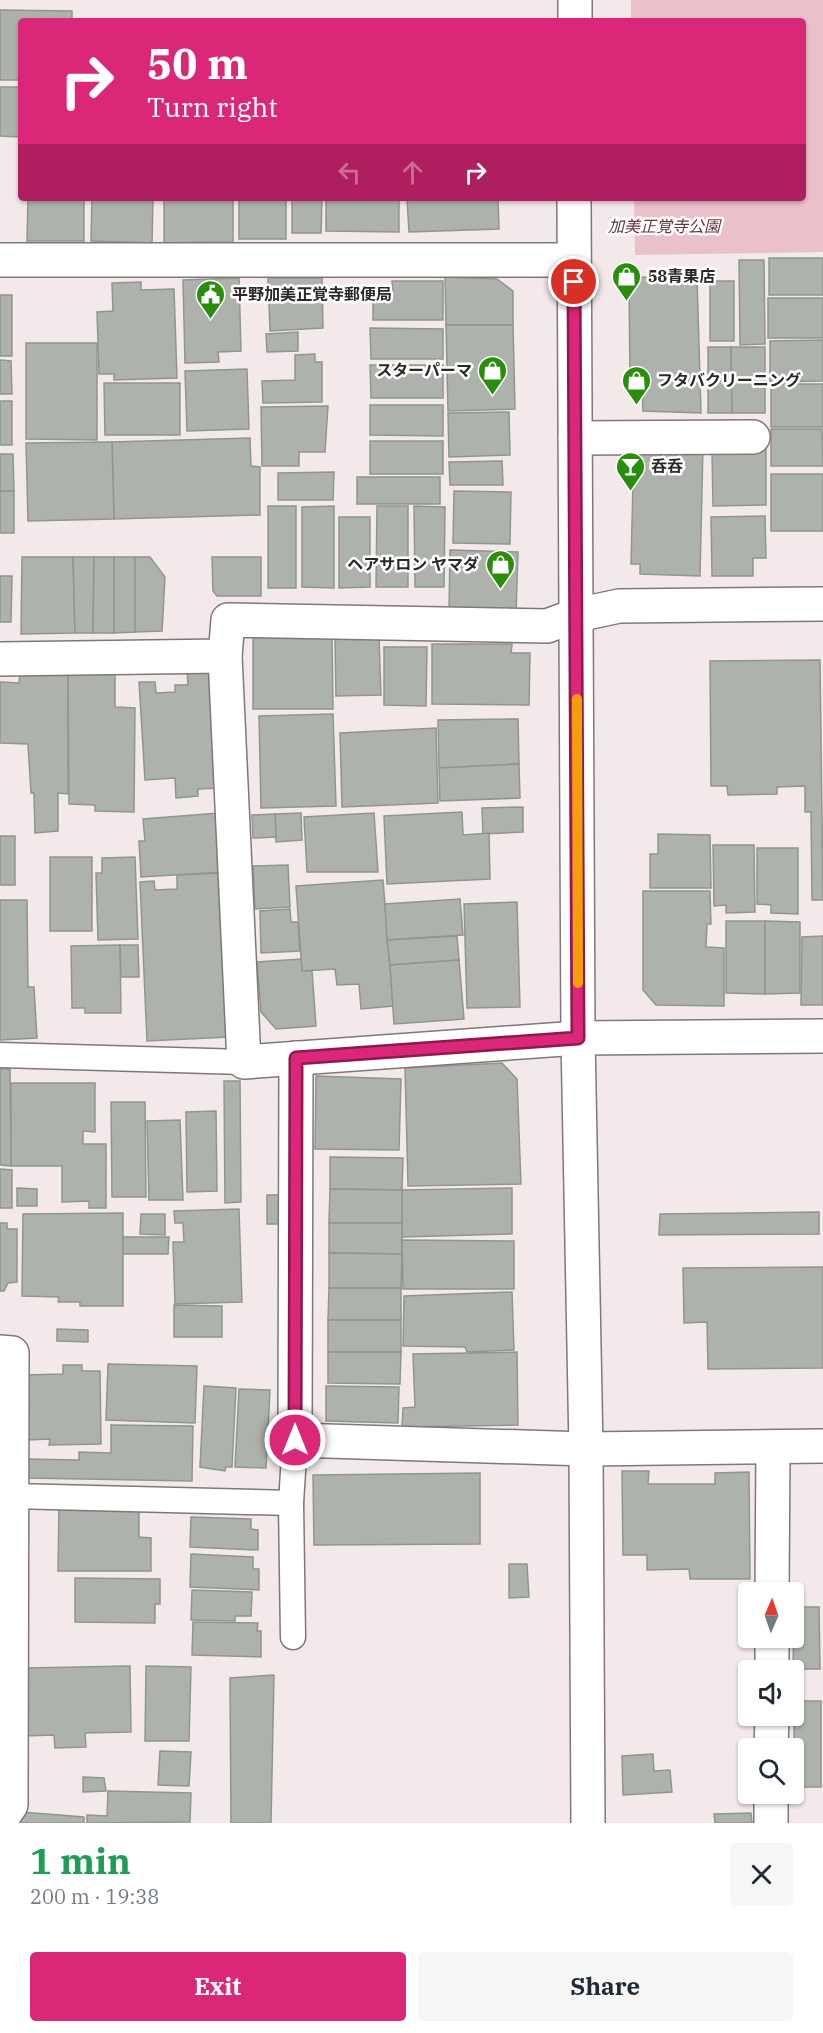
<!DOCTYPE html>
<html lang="en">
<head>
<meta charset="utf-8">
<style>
	:root { --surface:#fff; --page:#f6f6f7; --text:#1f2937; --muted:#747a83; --accent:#db2777 }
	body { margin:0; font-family:"IBM Plex Serif","Noto Sans JP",serif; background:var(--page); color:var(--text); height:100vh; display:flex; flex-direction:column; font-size:22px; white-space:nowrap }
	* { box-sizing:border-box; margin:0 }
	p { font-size:20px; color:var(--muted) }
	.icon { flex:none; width:33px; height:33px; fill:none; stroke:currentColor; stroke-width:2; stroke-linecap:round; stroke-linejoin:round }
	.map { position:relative; height:1823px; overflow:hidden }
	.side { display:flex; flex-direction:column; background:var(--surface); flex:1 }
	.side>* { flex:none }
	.guide { position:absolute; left:18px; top:18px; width:788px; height:183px; border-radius:6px; box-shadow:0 2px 4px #0004; background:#db2777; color:#fff; overflow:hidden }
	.needle { width:39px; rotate:2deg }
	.controls { position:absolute; left:738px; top:1582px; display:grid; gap:12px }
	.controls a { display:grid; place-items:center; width:66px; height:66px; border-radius:6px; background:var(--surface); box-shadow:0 2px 4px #0004; font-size:30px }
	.pin { position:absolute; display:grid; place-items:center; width:51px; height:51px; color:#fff; margin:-26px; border:3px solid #fff; border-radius:50%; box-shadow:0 2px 6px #0007 }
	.me { position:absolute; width:66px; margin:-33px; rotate:0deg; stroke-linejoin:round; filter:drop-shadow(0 0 4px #0008) }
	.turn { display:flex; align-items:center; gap:21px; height:126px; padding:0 30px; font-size:27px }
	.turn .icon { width:78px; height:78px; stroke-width:2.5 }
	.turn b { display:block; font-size:42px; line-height:51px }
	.lanes { display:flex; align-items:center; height:57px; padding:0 30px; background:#0003; justify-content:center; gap:30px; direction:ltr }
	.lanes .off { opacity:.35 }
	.round { display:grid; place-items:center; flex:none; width:63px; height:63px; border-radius:6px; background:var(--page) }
	.head { display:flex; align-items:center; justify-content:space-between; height:102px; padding:0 30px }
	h1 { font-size:36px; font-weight:800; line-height:45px; color:#1e9e55 }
	.primary-button { display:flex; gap:12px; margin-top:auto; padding:12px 30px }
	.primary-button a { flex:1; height:69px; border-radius:6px; background:var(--accent); color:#fff; font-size:24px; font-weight:800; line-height:69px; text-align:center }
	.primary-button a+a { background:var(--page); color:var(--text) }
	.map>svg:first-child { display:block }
	.green { fill:#eac1ca }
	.building { fill:#adb3ac; stroke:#90968f; stroke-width:1.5 }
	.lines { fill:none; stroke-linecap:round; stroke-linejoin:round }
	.lane-casing { stroke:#817779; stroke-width:27 }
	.street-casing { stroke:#817779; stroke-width:36 }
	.secondary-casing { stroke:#817779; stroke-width:36 }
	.lane { stroke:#fff; stroke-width:24 }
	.street { stroke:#fff; stroke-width:33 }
	.secondary { stroke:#fff; stroke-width:33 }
	.route-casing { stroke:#8e194d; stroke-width:15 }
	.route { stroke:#db2777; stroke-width:10 }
	.slow { stroke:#f59e0b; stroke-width:10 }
	.labels { text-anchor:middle; stroke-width:5; stroke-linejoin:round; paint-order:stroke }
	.park-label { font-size:16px; font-style:italic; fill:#6a3443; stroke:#fff }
	.poi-label { font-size:16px; font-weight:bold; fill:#2c2829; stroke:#fff; text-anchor:start }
</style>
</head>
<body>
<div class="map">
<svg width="823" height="1823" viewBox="0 0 823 1823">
	<rect width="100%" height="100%" fill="#f3e8ea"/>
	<polygon class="green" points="631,0 823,0 823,252 635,255 634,198 802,198 802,21 631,21"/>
	<g class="building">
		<polygon points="0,10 72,11 72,21 21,21 21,80 0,80"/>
		<polygon points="0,87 21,87 21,137 0,136"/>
		<polygon points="28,198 84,198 84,241 27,241"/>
		<polygon points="92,198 153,198 152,243 91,241"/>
		<polygon points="164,198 233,198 233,242 164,243"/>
		<rect x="239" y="198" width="47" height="41"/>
		<polygon points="292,198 322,198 321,233 292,233"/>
		<polygon points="326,198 399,198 399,232 326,231"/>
		<polygon points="407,198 498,198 499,229 409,232"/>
		<rect x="769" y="258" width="54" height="37"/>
		<polygon points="739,260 764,260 765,344 740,345"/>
		<polygon points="445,277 497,279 513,291 513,325 446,325"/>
		<polygon points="629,277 697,278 701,413 643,411 642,383 630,383"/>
		<polygon points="239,278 241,351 218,352 219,362 185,363 183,280"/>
		<polygon points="268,278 322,278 323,328 270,331"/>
		<polygon points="392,281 443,281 443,320 373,320 373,292 393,292"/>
		<rect x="710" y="281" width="24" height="60"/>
		<polygon points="141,282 141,290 174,289 177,378 114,380 114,374 99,374 97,312 113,311 112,283"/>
		<rect x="0" y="295" width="12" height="61"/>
		<rect x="768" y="298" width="55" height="40"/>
		<polygon points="446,325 513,325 515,409 448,411"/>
		<polygon points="370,328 443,329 443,359 371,359"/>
		<polygon points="298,332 298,351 267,352 266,334"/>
		<polygon points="823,340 823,381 770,382 770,341"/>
		<polygon points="26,343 97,343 97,440 26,439"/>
		<polygon points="708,347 731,347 732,413 708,413"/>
		<polygon points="731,347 765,347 765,413 732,413"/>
		<polygon points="315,354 315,362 322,362 322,402 263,403 262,381 295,380 295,355"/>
		<polygon points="0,360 11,361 12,394 0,394"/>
		<polygon points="370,365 443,365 443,398 371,398"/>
		<polygon points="247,369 249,429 187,431 185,371"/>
		<polygon points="104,383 180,383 180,435 105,435"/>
		<rect x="771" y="384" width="52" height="43"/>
		<rect x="0" y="401" width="12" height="44"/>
		<polygon points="370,405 443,405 443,436 370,435"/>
		<polygon points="328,406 325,452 299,452 299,466 262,466 261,407"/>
		<polygon points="509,412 510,455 449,457 448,413"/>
		<polygon points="771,429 822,429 823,466 771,466"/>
		<polygon points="250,438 251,466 260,467 260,515 114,519 112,442"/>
		<rect x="370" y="441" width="73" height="33"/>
		<polygon points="112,442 114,519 28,521 26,443"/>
		<polygon points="634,443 703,445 700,576 640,574 640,564 631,564"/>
		<polygon points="766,443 766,505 713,506 712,450"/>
		<polygon points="0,454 13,454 14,491 0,491"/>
		<polygon points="502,461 503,485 450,485 449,462"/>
		<polygon points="334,472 333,500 278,500 278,473"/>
		<rect x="771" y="474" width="52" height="57"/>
		<rect x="357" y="477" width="83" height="27"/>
		<rect x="0" y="491" width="14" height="42"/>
		<polygon points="454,491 511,492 510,544 453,543"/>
		<rect x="268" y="506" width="28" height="82"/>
		<polygon points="334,506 334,588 302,587 302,507"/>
		<polygon points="377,506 408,506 408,587 376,587"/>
		<polygon points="414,506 445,507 444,587 415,587"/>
		<polygon points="765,516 766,558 753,558 753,576 712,576 711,517"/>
		<polygon points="339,517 370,517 370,587 339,588"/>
		<polygon points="450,550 518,552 516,613 449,611"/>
		<polygon points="22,557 73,557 75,633 21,634"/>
		<polygon points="73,557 94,557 93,633 75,633"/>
		<polygon points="94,557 114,557 114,633 93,633"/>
		<polygon points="114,557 135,557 135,632 114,633"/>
		<polygon points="135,557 150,557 165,577 162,631 135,632"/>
		<polygon points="212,557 261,557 261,596 217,596 213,591"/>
		<polygon points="0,576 12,576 11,622 0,622"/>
		<polygon points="332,636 333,709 253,709 253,637"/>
		<polygon points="379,638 381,695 336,696 335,639"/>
		<polygon points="432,644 512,644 511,653 530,653 529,705 432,704"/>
		<polygon points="384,647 427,647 426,706 384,705"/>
		<polygon points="820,660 823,900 812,900 811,812 805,812 805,786 777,787 777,794 728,795 727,786 711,786 710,661"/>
		<polygon points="213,669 220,788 198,789 198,796 176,798 175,778 145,780 139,682 155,682 156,693 175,692 175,685 188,685 187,670"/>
		<polygon points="68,673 68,794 58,793 58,831 35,833 34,793 31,793 28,744 0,743 0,682 19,683 20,674"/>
		<polygon points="68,673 115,673 115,707 135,708 134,812 95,811 95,805 69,804"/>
		<polygon points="333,714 336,806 261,808 259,716"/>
		<polygon points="518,719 519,764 439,768 438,720"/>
		<polygon points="436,728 438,803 342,807 340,733"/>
		<polygon points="519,764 520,798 440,801 439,768"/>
		<polygon points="523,807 523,832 483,834 482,808"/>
		<polygon points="462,812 463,835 489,833 490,879 387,884 384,816"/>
		<polygon points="219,813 223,872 141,877 139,841 145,841 143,819"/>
		<polygon points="301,813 302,840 276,842 275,814"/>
		<polygon points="374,813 378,872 307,872 304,817"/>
		<polygon points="275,814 276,837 253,838 252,815"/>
		<polygon points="658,834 710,835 711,888 650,888 650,854 658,854"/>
		<rect x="0" y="836" width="15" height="49"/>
		<polygon points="713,845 754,845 755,912 726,913 726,905 714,906"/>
		<polygon points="757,848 798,848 798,914 771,913 771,905 757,904"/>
		<rect x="50" y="857" width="42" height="74"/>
		<polygon points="135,857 138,939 98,940 96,873 102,873 102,858"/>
		<polygon points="288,865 290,907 255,909 253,866"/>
		<polygon points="223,873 229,1037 147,1041 140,882 154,881 155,890 177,889 177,875"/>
		<polygon points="383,880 393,1006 361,1009 359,984 337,985 335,969 302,971 296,886"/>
		<polygon points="643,891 710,891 711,924 707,924 706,947 724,948 724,1006 656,1005 643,990"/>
		<polygon points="460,899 463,935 387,940 385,904"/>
		<polygon points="0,900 27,900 28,987 34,987 37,1038 0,1040"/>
		<polygon points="517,902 520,1007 467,1008 464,904"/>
		<polygon points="290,909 291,922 298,922 300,951 261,953 260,911"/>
		<polygon points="726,921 765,921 765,994 726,993"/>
		<polygon points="765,921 800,922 800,993 765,994"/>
		<polygon points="457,936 459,960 390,965 387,940"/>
		<polygon points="823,936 823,1005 801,1005 802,937"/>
		<polygon points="120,945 121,1013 85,1013 85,1008 72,1008 71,946"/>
		<polygon points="120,945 138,945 139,977 121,977"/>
		<polygon points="301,959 302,971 312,971 316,1026 276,1029 261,1012 257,962"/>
		<polygon points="459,960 464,1019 394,1024 390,965"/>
		<polygon points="502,1063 517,1079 521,1184 408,1186 405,1068"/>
		<polygon points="0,1069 10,1069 11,1166 0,1165"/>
		<polygon points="316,1076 401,1079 399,1150 315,1149"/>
		<polygon points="224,1081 240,1081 241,1202 225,1203"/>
		<polygon points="11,1083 95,1083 95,1132 83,1131 83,1144 106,1144 106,1208 89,1208 89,1201 62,1202 62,1166 11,1166"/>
		<polygon points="111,1102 145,1102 146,1197 112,1197"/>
		<polygon points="216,1111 217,1191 187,1192 186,1112"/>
		<polygon points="180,1120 183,1200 149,1200 147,1121"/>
		<polygon points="330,1157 403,1158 402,1190 330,1189"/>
		<polygon points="0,1169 12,1170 12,1208 0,1208"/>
		<polygon points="17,1188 37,1189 37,1206 17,1206"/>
		<polygon points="512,1188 512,1234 402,1237 402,1190"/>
		<polygon points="330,1189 402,1190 402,1223 329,1223"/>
		<polygon points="267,1195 279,1195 280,1224 267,1224"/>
		<polygon points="239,1209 242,1302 175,1304 173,1242 184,1242 183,1223 175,1223 174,1211"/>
		<polygon points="819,1212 819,1234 659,1235 660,1214"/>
		<polygon points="123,1213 123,1306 80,1306 80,1302 58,1302 59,1297 22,1296 23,1214"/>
		<polygon points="141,1214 165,1214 165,1235 140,1234"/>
		<polygon points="0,1223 7,1223 7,1229 17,1229 17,1282 8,1283 4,1291 0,1291"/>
		<polygon points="329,1223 402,1223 402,1254 329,1253"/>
		<polygon points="123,1237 169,1237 168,1254 123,1254"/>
		<polygon points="402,1240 514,1241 514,1289 403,1289"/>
		<polygon points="329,1253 402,1254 401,1288 329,1288"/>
		<polygon points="823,1267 823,1368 708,1369 707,1322 684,1323 683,1268"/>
		<polygon points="329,1288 401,1288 401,1320 328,1320"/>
		<polygon points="512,1292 514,1350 467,1352 465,1347 403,1346 404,1296"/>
		<polygon points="174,1305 222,1306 222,1337 174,1337"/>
		<rect x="328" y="1320" width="73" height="32"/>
		<polygon points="57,1329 88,1330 88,1342 57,1341"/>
		<polygon points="328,1352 401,1352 400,1384 328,1383"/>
		<polygon points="517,1352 518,1425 402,1427 403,1408 415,1407 413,1354"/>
		<polygon points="108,1364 197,1366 195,1423 106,1420"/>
		<polygon points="63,1365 82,1365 82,1371 100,1371 101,1444 49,1445 50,1439 27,1440 25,1375 63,1374"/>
		<polygon points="204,1386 236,1388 232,1467 226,1467 225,1471 200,1467"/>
		<polygon points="326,1386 399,1387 398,1423 326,1421"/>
		<polygon points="239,1389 270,1390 266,1468 235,1467"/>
		<polygon points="111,1425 193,1426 192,1481 28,1478 28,1459 79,1460 79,1452 111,1453"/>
		<polygon points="622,1471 649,1471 648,1484 715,1484 715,1473 749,1472 750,1579 690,1579 689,1569 647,1570 647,1555 623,1555"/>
		<polygon points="480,1473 480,1544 314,1545 313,1475"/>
		<polygon points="59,1505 139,1505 139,1537 151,1538 151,1571 58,1571"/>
		<polygon points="191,1517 251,1519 251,1529 258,1530 258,1550 190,1547"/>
		<polygon points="191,1554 253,1557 253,1569 259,1569 259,1590 190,1587"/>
		<polygon points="509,1564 527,1564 529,1597 509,1598"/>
		<polygon points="75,1578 160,1579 160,1604 155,1604 155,1623 75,1622"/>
		<polygon points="192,1590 252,1592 251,1616 235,1616 235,1621 191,1620"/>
		<polygon points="794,1607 819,1607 820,1669 793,1669"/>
		<polygon points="193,1622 258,1623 257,1631 261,1631 261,1657 192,1655"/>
		<polygon points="130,1666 131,1732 85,1733 86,1747 55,1748 54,1735 23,1736 24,1668"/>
		<polygon points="146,1666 191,1667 189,1741 145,1741"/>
		<polygon points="274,1675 271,1823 231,1823 230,1678"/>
		<rect x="794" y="1701" width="27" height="86"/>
		<polygon points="160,1751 191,1752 189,1786 158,1785"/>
		<polygon points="653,1754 654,1771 670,1770 672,1792 623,1795 622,1756"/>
		<polygon points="83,1777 104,1778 106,1791 83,1792"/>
		<polygon points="108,1791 191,1793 190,1822 87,1823 87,1815 107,1816"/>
		<polygon points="21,1812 84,1817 84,1823 15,1823"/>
		<polygon points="751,1813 752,1823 715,1823 714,1814"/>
	</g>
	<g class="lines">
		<defs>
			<g id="lane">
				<polyline points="0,1055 244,1062"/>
				<polyline points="12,1496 291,1503"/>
				<polyline points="293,1637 291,1503 295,1440"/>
			</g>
			<g id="street">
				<polyline points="0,260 573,260"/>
				<polyline points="575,438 753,437"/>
				<polyline points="823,604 619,606 577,615 547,626 228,620 225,656 244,1062 578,1038 823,1036"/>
				<polyline points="0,659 225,656"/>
				<polyline points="296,1058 295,1440 586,1449 823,1446"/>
				<polyline points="0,1352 12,1353 11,1805 0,1821"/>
				<polyline points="772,1593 773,1447"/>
				<polyline points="772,1671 772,1638"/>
				<polyline points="771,1749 772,1716"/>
				<polyline points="771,1823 771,1794"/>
			</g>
			<g id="secondary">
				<polyline points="575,21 575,0"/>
				<polyline points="574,198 578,1038 586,1449 588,1823"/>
			</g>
		</defs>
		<use href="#lane" class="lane-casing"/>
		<use href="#street" class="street-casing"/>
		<use href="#secondary" class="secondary-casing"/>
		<use href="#lane" class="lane"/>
		<use href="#street" class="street"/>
		<use href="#secondary" class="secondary"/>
	</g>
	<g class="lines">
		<defs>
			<polyline id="route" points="295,1440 296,1058 578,1038 574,282"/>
		</defs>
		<use href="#route" class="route-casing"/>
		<use href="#route" class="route"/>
		<polyline class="slow" points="577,699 578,983"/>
	</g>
	<defs>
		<symbol id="shop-pin" viewBox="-11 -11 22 30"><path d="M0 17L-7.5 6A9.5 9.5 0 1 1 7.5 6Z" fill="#288e0b" stroke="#fff"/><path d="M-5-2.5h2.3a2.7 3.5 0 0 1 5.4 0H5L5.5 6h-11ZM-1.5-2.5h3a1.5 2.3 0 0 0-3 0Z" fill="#fff"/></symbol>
		<symbol id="civic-pin" viewBox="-11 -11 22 30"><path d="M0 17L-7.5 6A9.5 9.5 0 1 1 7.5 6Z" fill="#288e0b" stroke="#fff"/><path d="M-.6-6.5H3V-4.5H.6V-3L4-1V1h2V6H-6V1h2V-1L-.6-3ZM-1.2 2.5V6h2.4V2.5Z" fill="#fff"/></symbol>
		<symbol id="bar-pin" viewBox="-11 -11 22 30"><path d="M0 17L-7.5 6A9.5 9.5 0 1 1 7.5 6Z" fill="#288e0b" stroke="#fff"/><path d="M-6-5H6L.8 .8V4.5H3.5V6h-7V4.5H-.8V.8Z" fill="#fff"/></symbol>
	</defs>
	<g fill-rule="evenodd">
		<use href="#shop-pin" x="610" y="260" width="33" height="45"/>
		<use href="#civic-pin" x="194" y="278" width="33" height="45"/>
		<use href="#shop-pin" x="476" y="354" width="33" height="45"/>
		<use href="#shop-pin" x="620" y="364" width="33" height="45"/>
		<use href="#bar-pin" x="614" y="450" width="33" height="45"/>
		<use href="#shop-pin" x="484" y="548" width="33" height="45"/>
	</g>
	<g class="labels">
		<g class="park-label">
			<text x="664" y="232">加美正覚寺公園</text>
		</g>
		<g class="poi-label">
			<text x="648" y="282">58青果店</text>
			<text x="232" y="300">平野加美正覚寺郵便局</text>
			<text x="472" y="376" text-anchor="end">スターパーマ</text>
			<text x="657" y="386">フタバクリーニング</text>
			<text x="651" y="472">呑呑</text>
			<text x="479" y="570" text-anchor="end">ヘアサロン ヤマダ</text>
		</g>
	</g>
</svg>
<div class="controls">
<a><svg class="needle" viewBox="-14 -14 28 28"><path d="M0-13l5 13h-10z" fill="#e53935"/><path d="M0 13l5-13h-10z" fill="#747a83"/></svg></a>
<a><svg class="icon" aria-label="sound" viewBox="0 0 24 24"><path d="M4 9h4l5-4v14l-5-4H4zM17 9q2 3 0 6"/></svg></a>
<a><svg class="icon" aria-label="search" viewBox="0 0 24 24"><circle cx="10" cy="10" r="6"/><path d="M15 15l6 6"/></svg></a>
</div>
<div class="pin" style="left:574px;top:282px;background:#d93025"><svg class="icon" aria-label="arrive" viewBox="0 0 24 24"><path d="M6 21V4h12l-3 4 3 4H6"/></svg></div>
<svg class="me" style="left:295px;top:1440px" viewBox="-20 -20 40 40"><circle r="17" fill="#db2777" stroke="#fff" stroke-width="3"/><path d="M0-11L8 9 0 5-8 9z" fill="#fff"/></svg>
<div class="guide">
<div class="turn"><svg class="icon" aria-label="right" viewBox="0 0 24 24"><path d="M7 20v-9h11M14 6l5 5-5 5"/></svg><div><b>50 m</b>Turn right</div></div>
<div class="lanes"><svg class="icon off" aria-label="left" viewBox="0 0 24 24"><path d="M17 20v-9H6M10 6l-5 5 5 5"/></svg><svg class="icon off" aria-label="ahead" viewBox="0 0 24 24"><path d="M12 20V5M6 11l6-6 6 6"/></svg><svg class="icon" aria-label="right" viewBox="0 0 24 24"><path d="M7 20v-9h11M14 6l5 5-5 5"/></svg></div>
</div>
</div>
<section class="side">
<div class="head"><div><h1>1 min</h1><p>200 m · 19:38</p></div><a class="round"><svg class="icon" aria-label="close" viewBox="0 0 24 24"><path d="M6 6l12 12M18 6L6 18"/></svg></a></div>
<div class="primary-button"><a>Exit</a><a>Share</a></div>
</section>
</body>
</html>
